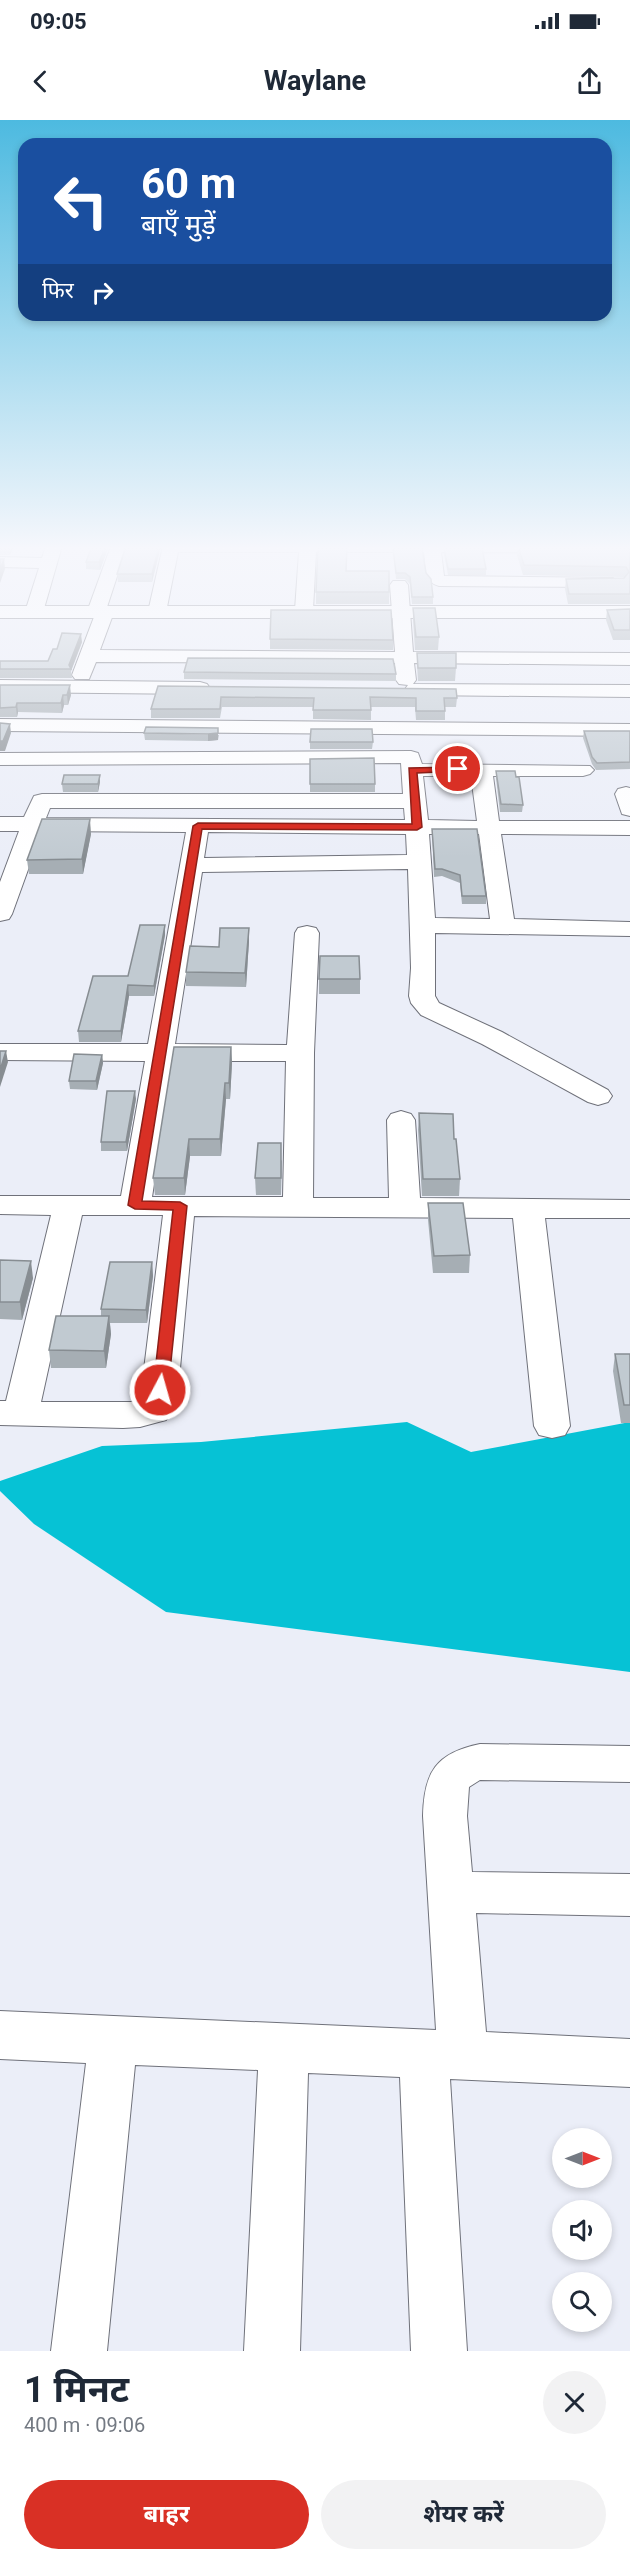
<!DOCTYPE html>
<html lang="hi">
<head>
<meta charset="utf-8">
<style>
	:root { --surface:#fff; --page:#f2f2f3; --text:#1f2937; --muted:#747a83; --accent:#d93025 }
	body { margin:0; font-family:Roboto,"Noto Sans Devanagari",sans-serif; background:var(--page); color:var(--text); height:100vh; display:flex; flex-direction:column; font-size:22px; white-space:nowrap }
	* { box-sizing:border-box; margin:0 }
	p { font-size:20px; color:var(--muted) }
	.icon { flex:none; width:33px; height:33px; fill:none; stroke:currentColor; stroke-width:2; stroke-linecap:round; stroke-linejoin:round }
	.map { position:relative; height:2231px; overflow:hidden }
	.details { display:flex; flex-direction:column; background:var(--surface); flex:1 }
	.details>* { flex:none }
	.top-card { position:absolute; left:18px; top:18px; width:594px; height:183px; border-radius:18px; box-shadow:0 3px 9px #0003; background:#1a4fa0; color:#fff; overflow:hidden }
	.needle { width:39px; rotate:90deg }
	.buttons { position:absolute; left:552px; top:2008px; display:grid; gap:12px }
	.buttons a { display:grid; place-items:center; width:60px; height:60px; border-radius:50%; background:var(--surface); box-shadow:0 3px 9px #0003; font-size:30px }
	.pin { position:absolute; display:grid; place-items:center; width:51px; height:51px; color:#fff; margin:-26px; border:3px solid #fff; border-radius:50%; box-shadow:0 2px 6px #0007 }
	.me { position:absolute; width:66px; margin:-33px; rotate:6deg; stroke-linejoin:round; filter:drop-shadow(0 0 4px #0008) }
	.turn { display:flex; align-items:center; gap:21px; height:126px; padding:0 24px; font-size:27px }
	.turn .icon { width:78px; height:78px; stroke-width:2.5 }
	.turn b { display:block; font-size:42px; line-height:51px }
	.then { display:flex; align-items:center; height:57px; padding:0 24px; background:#0003; gap:12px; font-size:22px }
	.round { display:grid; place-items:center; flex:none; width:63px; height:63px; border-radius:32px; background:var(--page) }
	.head { display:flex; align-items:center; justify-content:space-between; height:102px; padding:0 24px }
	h1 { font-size:36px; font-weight:700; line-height:45px }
	.action { display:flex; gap:12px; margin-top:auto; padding:12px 24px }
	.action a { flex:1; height:69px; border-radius:36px; background:var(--accent); color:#fff; font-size:24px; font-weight:700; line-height:69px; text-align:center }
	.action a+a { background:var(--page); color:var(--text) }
	.status { display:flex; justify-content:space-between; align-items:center; height:42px; padding:0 30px; background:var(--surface); direction:ltr }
	.status svg { height:16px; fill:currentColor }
	header { display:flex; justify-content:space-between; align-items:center; height:78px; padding:0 24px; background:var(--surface); font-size:27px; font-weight:700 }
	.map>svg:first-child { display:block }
	.water { fill:#06c2d5 }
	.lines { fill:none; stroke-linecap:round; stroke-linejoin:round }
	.minor-casing { stroke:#6f717a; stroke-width:2 }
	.tertiary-casing { stroke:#6f717a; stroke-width:2 }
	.minor { fill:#fff; fill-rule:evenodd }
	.tertiary { fill:#fff; fill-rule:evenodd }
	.wall { fill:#a6aeb4 }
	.shaded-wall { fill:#878d92 }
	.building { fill:#c1cad1; stroke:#878d92; stroke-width:1.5 }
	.route { fill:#d93025; stroke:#8d1f18; stroke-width:1.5 }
</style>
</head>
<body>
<div class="status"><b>09:05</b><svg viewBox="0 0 49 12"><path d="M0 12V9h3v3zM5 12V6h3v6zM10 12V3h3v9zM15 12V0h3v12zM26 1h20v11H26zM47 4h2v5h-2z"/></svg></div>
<header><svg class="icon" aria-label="back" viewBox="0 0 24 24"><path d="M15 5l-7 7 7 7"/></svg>Waylane<svg class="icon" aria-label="share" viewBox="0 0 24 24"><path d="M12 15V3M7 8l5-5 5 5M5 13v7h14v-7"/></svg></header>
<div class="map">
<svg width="630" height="2231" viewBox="0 0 630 2231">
	<rect width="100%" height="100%" fill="#ebeef8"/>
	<polygon class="water" points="407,1302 471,1332 630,1302 630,1552 166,1492 34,1404 0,1371 0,1361 102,1326 201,1322"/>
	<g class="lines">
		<defs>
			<g id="minor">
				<polygon points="46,426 62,426 43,492 40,496 28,496 25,492 39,448 0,447 0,437 42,438"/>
				<polygon points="111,426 127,426 107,487 114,492 100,530 395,532 390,465 393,461 405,461 408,465 413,532 630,533 630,545 414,543 416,560 413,564 630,565 630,577 415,575 408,573 405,569 408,565 399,564 396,560 395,543 96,542 89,559 75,559 72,555 94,497 87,492"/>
				<path d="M163,426h467v7l-189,-1 3,24 169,2 3,4 -3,4 -6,1 -168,-1c-16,-4 -13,-20 -15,-34h-108l-3,58 -3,4h-12l-3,-4 4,-58h-121l-12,60 -3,4h-12l-3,-4z"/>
				<polygon points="0,560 200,562 207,564 210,568 207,572 200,574 0,572"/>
				<polygon points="0,599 630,604 630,616 0,611"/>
				<path d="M411,631l7,2 4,11 168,2 4,4 -4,4 -7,2h-90l6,45h131v14l-129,-1 13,85 116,3v14l-195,-3v63l4,7 63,29 106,58 4,6 -4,6 -10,3 -10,-3 -106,-58 -61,-29 -10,-12 -2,-7 2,-28 -3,-99 -206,3 -27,172 112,1 8,-112 3,-5 9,-2 9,2 3,5 -5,120 -1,145h76l-2,-78 4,-6 10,-3 10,3 4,6 5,78 210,2v18h-85l25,208 -5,9 -13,3 -13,-3 -5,-9 -21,-208 -319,-2 -17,185 -11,19 -26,7 -17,1 -123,-3v-24h6l45,-186 -51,-1v-18h121l24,-135 -145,-1v-16h148l38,-212 -144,-1 -30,83 -3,5 -9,2v-39l19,-51h-19v-14h24l10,-21 8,-2h361l-2,-31 -401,2v-12zM423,656h48l6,45 -49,-1zM50,688h354l1,12 -359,-2zM208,712l198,2 1,21 -203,3zM429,714h50l11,85 -55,-1zM173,941h113l-3,136h-131zM82,1095h81l-23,187h-99z"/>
				<polygon points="626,667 630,668 630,696 622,694 615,674 618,669"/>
				<path d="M480,1624l150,2v36l-150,-2 -11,7 -2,29 5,56 158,2v42l-154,-3 10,119 144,7v48l-180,-8 17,272h-56l-11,-274 -92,-4 -8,278h-56l14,-281 -123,-5 -28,286h-56l35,-288 -86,-4v-48l436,19 -13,-214c1,-44 13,-63 57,-72z"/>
			</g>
			<rect id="tertiary" x="0" y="486" width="630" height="12"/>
		</defs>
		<use href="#minor" class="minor-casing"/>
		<use href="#tertiary" class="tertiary-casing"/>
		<use href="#minor" class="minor"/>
		<use href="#tertiary" class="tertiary"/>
	</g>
	<g class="wall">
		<polygon points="0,426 14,426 10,435 0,435"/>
		<polygon points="109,426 100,450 86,449 86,442"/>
		<polygon points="126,426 161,426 152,462 118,462 117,454"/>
		<polygon points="518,426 630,426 630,484 568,484 565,469 566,459 624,458 625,457 523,455 517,435"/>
		<polygon points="393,428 426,453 433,477 433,484 412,484 410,464 405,459 396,459"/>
		<polygon points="444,428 486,449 486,455 448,455 444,434"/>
		<polygon points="347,451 389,451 389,484 316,484 316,472"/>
		<polygon points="413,488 439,517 438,530 415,530 413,500"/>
		<polygon points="630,489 630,520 613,520 606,500 607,490"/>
		<polygon points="270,519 393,520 393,530 270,529"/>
		<polygon points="82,522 71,551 72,558 0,558 0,549 48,541 57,529"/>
		<polygon points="417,533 456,548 455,561 418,561 417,545"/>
		<polygon points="184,552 396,554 396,561 184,559"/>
		<polygon points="0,565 71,575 68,585 64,585 62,593 18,592 17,597 0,597"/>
		<polygon points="158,566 457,578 456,587 445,587 445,600 416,600 415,587 371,587 371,600 313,599 313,587 222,587 220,598 151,598 151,589"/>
		<polygon points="584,611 630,611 630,649 596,650 592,644 583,618"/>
		<polygon points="144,613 219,615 218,620 208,621 145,620"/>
		<polygon points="310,622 373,622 372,629 310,629"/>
		<polygon points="310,639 375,664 375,672 310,672"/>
		<polygon points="496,651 523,685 522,692 500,692 496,658"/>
		<polygon points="100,655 100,662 98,672 63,672 62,664"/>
		<polygon points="432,709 486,776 486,784 462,784 460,763 442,756 434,757"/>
		<polygon points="91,714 83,754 29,754 27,740"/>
		<polygon points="165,805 165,815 154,876 129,876 121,922 79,922 78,911 128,856"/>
		<polygon points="249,808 249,821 246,867 186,866 186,852 219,827"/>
		<rect x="319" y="859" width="41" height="15"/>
		<polygon points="231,927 232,943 230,979 226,979 221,1036 190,1036 185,1075 155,1075 153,1058"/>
		<polygon points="102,935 103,943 97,970 70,969 69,961"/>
		<polygon points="136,979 127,1031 101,1031 101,1022"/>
		<polygon points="419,993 454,1019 460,1059 459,1076 422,1076 418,1010"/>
		<polygon points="282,1040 281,1075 256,1075 255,1058"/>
		<polygon points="428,1083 470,1135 469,1153 433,1153 428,1100"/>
		<polygon points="0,1140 33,1158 22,1200 0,1199"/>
		<polygon points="152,1142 153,1156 147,1203 110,1203 111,1214 106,1248 51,1248 49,1230 101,1196 101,1189"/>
		<polygon points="615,1234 630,1234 630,1303 621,1303 613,1251"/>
	</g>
	<g class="shaded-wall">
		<polygon points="9,426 14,426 10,435"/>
		<polygon points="106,426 109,426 100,450 99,442"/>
		<polygon points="159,426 161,426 152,462 152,454"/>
		<polygon points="4,439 5,449 0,463 0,450"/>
		<polygon points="81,514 82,522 71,551 69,545"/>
		<polygon points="70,565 71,575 68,585 67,575"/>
		<polygon points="63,575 64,585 62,593 61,583"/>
		<polygon points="17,583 18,592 17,597 16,587"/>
		<polygon points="10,604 11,613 5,631 0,631 0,621"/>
		<polygon points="218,608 218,620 208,621 208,614"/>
		<polygon points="100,655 100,662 98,672 98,664"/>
		<polygon points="90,699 91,714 83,754 82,739"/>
		<polygon points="165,805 165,815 154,876 154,866"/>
		<polygon points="249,808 249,821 246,867 245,853"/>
		<polygon points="128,865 129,876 121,922 121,911"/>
		<polygon points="231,927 232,943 230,979 229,963"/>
		<polygon points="6,931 8,942 0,967 0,950"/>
		<polygon points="102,935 103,943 97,970 96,961"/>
		<polygon points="225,963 226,979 221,1036 220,1019"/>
		<polygon points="135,971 136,979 127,1031 126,1022"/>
		<polygon points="189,1019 190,1036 185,1075 184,1058"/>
		<polygon points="31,1141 33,1158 22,1200 20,1182"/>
		<polygon points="152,1142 153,1156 147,1203 146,1190"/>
		<polygon points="109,1196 111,1214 106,1248 104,1231"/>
	</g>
	<g class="building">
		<polygon points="92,426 106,426 99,442 86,442"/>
		<polygon points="126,426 159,426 152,454 117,454"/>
		<polygon points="318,426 347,426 346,451 389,451 389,472 316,472"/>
		<polygon points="518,426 630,426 630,474 569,474 566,459 624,458 629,452 626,447 524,445"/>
		<polygon points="393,428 422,428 426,453 431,459 433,477 412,477 410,457 405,453 396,453"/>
		<polygon points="444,428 482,428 486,449 448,449"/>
		<polygon points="0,439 4,439 0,450"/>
		<polygon points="413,488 435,488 439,517 416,517"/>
		<polygon points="630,489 630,510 614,510 607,490"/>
		<polygon points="271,490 391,490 393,520 270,519"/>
		<polygon points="62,513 81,514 69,545 71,549 0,549 0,541 48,541 53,529 57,529"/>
		<polygon points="417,533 456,533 456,548 418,548"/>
		<polygon points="188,538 393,539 396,554 184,552"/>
		<polygon points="0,565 70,565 67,575 63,575 61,583 17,583 16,587 0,588"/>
		<polygon points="158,566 456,569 457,578 444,578 445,591 416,591 416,578 370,577 371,590 313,590 314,578 221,577 220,589 151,589"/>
		<polygon points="0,603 10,604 3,621 0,621"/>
		<polygon points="146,607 218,608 218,613 208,614 144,613"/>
		<polygon points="311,609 372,609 373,622 310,622"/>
		<polygon points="584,611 630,611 630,642 597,643 592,637"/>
		<polygon points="374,638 375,664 310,664 310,639"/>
		<polygon points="496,651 515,651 516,657 519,657 523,685 501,684"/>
		<polygon points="64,655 100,655 98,664 62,664"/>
		<polygon points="42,699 90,699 82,739 27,740"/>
		<polygon points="432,709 477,709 486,776 462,776 460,755 442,749 435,749"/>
		<polygon points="140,805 165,805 154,866 128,865 121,911 78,911 93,856 128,856"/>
		<polygon points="220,808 249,808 245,853 186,852 190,826 219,827"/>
		<polygon points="320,836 359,836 360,859 319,859"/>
		<polygon points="174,927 231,927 229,963 225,963 220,1019 189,1019 184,1058 153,1058"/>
		<polygon points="0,931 6,931 0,950"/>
		<polygon points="74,934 102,935 96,961 69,961"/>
		<polygon points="107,971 135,971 126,1022 101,1022"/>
		<polygon points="419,993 453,994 454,1019 456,1019 460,1059 423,1059"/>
		<polygon points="258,1023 281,1023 281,1058 255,1058"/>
		<polygon points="428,1083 463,1083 470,1135 434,1136"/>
		<polygon points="0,1140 31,1141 20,1182 0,1182"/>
		<polygon points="110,1142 152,1142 146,1190 101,1189"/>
		<polygon points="56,1196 109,1196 104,1231 49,1230"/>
		<polygon points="615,1234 630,1234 630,1285 624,1285"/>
	</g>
	<linearGradient id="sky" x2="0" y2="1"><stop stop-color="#4dbae0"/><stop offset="0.58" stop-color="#f6f7fc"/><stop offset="1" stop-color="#f6f7fc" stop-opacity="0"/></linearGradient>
	<rect width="630" height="738" fill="url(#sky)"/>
	<polygon class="route" points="458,647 463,649 461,651 417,653 422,707 417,710 202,709 142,1081 180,1082 187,1086 168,1270 160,1275 155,1274 153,1270 173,1090 135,1089 128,1085 193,706 198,703 412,704 409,648"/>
</svg>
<div class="buttons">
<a><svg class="needle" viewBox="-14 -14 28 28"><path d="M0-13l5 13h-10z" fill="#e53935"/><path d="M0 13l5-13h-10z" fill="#747a83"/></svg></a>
<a><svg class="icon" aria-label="sound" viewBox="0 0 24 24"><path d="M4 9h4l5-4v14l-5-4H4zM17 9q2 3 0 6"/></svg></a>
<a><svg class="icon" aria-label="search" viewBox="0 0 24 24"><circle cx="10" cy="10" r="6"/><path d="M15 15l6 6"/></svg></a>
</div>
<div class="pin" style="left:458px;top:649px;background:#d93025"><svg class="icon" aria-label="arrive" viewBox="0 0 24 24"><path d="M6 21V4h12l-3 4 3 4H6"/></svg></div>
<svg class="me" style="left:160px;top:1270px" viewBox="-20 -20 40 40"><circle r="17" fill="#d93025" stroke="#fff" stroke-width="3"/><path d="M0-11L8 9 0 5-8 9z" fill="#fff"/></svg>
<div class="top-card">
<div class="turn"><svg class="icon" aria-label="left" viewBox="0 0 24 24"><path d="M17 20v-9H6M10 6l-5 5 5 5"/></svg><div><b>60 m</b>बाएँ मुड़ें</div></div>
<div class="then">फिर<svg class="icon" aria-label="right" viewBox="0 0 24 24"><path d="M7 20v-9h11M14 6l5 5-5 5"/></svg></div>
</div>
</div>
<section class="details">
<div class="head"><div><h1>1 मिनट</h1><p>400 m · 09:06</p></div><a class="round"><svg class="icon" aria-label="close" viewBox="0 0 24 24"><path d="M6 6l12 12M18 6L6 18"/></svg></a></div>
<div class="action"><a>बाहर</a><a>शेयर करें</a></div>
</section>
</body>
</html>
